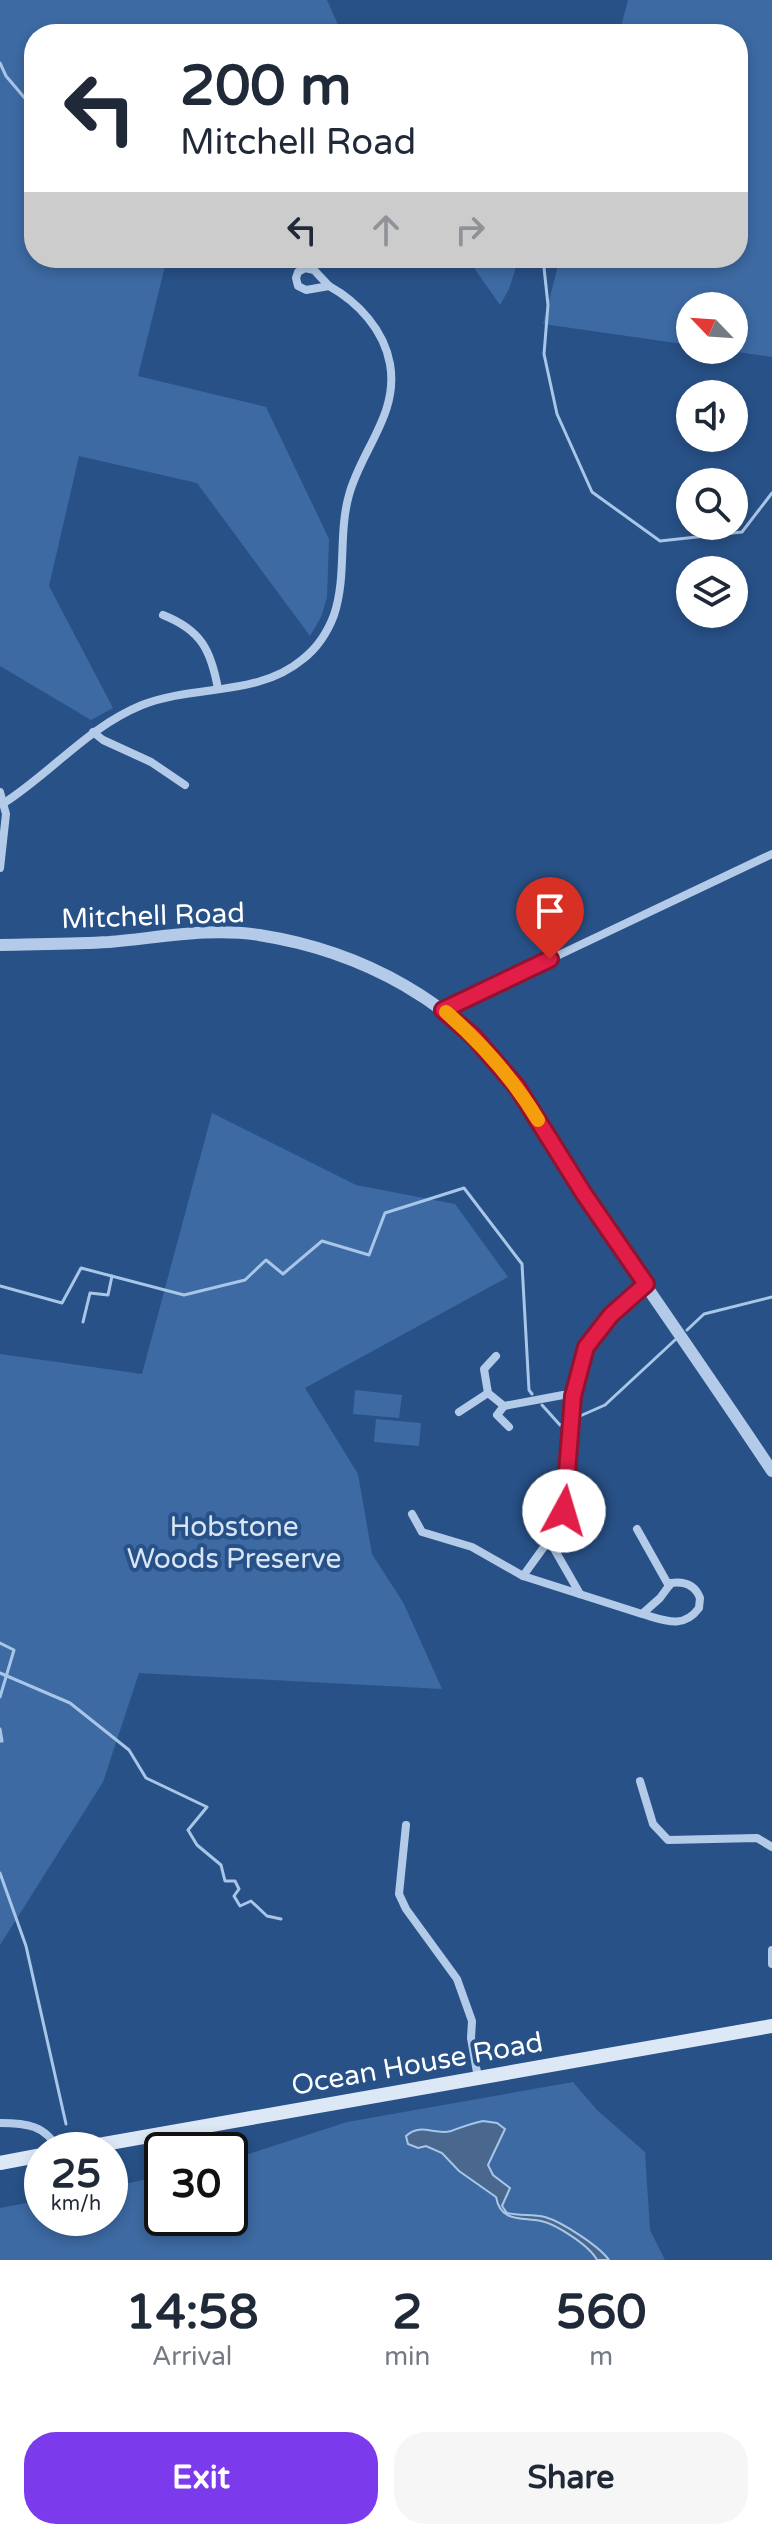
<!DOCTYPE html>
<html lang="en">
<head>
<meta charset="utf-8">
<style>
	:root { --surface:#fff; --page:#f6f6f7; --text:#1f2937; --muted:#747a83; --accent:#7c3aed }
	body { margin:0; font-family:"Varela Round",sans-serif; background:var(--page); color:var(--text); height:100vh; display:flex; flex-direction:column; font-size:30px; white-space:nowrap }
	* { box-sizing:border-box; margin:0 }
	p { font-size:26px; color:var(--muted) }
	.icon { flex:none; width:44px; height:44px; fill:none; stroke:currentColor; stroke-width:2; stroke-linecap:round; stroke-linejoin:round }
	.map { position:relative; height:2260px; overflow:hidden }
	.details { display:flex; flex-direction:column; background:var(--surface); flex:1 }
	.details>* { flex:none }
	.hud { position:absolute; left:24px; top:24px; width:724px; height:244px; border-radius:32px; box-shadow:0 4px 12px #0003; background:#fff; color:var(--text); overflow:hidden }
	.needle { width:52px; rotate:295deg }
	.controls { position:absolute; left:676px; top:292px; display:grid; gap:16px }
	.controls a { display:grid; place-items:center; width:72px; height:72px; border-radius:50%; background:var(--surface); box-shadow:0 4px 12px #0003; font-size:40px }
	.speed { position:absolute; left:24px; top:2132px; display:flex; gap:16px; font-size:40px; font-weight:700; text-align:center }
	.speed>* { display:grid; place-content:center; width:104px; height:104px; border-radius:50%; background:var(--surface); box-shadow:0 4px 12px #0003; line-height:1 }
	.speed small { font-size:20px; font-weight:400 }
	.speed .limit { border:4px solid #111; border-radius:12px; background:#fff; color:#111 }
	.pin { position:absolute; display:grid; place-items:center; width:68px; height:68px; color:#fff; margin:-82px -34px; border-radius:50% 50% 50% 0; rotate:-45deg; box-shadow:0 0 8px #0007 }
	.pin .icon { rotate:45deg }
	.me { position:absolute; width:88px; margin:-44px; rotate:6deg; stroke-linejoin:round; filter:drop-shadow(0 0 6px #0008) }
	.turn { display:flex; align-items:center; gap:28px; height:168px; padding:0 24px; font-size:36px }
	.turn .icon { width:104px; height:104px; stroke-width:2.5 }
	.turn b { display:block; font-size:56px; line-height:68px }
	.lanes { display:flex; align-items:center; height:76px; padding:0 24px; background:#0003; justify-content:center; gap:40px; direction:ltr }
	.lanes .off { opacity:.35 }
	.eta { display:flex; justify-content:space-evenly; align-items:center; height:136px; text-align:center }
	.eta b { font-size:48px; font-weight:800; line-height:56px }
	.primary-button { display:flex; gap:16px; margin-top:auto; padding:16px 24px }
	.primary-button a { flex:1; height:92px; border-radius:32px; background:var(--accent); color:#fff; font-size:32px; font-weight:800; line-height:92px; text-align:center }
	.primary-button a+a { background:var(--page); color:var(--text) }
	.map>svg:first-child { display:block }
	.green { fill:#3d6aa3 }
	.water { fill:#4a678d; stroke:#a8c6e8; stroke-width:2 }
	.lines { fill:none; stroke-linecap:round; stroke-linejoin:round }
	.stream { stroke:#a8c6e8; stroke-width:3 }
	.minor { stroke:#b3cbe8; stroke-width:8 }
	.tertiary { stroke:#b3cbe8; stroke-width:12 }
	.secondary { stroke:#dde8f7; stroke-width:14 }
	.route-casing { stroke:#92132f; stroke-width:20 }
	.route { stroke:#e11d48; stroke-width:14 }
	.slow { stroke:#f59e0b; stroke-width:14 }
	.labels { text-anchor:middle; stroke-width:8; stroke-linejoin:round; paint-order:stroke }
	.street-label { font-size:28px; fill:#fff; stroke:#285187 }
	.park-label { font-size:28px; fill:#d7e5f6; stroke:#285187 }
</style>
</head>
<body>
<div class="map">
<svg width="772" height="2260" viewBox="0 0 772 2260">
	<rect width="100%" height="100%" fill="#285187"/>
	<g class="green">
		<polygon points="0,0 327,0 342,34 34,34 34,258 167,258 138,376 266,407 329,539 327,598 321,617 310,636 197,483 79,456 49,586 113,708 91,720 0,666"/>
		<polygon points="628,0 772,0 772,357 723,350 734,350 734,306 690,306 690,345 543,324 560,258 738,258 738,34 619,34"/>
		<polygon points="467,258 519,258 509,289 500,305"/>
		<polygon points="212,1113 356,1185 455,1204 508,1277 305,1388 358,1474 372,1554 404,1604 442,1689 139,1673 103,1782 0,1945 0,1354 142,1374"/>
		<polygon points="355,1390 402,1395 399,1418 353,1414"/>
		<polygon points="376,1419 421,1423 419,1446 374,1442"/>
		<polygon points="573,2082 597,2110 645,2152 650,2230 665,2260 0,2260 0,2208 42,2200 42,2218 110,2218 110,2187 162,2176 162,2218 230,2218 230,2160 347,2122"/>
	</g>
	<path class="water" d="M483,2121l14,2 8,6 -17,36 5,10 17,13 -8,18 5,7c12,3 26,1 38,4 17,5 54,29 64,43h-12c-7,-14 -41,-36 -56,-39 -20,-4 -40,2 -45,-24l-37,-26 -17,-18 -16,-7 -8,2 -10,-4 -2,-8c15,-14 29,0 45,-5 11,-4 21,-8 32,-10z"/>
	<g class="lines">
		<g class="stream">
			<polyline points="0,63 6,76 34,109"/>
			<polyline points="543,258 548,305 544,354 557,414 592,492 660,541 742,532 772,493"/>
			<polyline points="0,1286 62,1303 81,1268 184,1295 245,1280 266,1260 283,1274 322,1241 369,1255 385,1213 464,1188 522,1264 529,1390 532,1394"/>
			<polyline points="83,1322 90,1293 108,1295 112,1276"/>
			<polyline points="687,1330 704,1314 772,1297"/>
			<polyline points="542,1405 560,1425 566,1422"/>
			<polyline points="580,1416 605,1405 675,1340"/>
			<polyline points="0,1643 14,1650 0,1697"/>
			<polyline points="0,1673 70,1703 129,1750 146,1778 207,1807 188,1830 197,1845 221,1865 225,1881 235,1881 239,1889 234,1896 240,1906 251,1901 267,1916 281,1919"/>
			<polyline points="0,1729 2,1741 0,1741"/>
			<polyline points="0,1873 26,1946 66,2124"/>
		</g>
		<g class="minor">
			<polygon points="305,268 314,270 329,286 306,290 298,286 296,278 298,272"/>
			<path d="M163,615c38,15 48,35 55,74"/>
			<polyline points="93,732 103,740 151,762 185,785"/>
			<polyline points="0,792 6,814 0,868"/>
			<path d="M4,803c48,-31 84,-76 138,-98 53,-21 116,-8 161,-46 14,-11 25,-28 31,-44 13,-39 4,-81 15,-120 12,-45 50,-81 41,-131 -6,-34 -32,-62 -61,-78"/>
			<polyline points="443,1010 772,854"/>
			<polyline points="496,1356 484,1369 488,1393 504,1406 563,1395 573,1396"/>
			<polyline points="504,1406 497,1415 509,1427"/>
			<polyline points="459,1412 488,1393"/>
			<path d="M412,1514l10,18 50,15 51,29 119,38 18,-16 11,-15c14,-2 24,2 29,15l-1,10c-16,22 -35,12 -57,6"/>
			<polyline points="637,1529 669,1586"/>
			<polyline points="549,1540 580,1594"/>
			<polyline points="523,1576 549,1540 564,1511 573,1429 573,1396 586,1347 611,1315 646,1284"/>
			<polyline points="640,1781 653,1824 668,1840 757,1838 772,1847"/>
			<polyline points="406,1825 399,1894 406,1909 457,1979 472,2021 471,2038 478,2078"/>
			<polyline points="772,1950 772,1964"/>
			<path d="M0,2123c26,0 46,2 58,27"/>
		</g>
		<path class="tertiary" d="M0,945c36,-1 73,-1 109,-3 49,-4 101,-15 150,-7 103,16 198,67 259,153 31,44 57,93 87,138 56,82 112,162 167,245"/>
		<g class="secondary">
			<polyline points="70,2150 772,2026"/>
			<polyline points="0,2163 42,2155"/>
		</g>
	</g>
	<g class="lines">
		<defs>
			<polyline id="route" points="550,959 443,1010 474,1037 517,1087 584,1194 646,1284 611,1315 586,1347 573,1396 564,1511"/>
		</defs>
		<use href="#route" class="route-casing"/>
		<use href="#route" class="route"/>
		<path class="slow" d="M446,1012c36,32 67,66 92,108"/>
	</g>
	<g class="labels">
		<g class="street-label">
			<text transform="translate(153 915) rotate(-2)" y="10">Mitchell Road</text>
			<text transform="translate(417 2063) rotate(-10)" y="10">Ocean House Road</text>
		</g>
		<g class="park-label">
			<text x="234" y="1536">Hobstone<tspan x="234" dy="32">Woods Preserve</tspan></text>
		</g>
	</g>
</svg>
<div class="controls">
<a><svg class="needle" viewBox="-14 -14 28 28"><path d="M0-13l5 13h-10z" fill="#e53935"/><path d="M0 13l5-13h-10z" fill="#747a83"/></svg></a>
<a><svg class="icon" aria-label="sound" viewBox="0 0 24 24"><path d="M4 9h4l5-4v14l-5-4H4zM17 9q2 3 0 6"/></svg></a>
<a><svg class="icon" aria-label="search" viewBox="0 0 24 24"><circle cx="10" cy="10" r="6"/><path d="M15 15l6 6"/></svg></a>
<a><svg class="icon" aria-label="layers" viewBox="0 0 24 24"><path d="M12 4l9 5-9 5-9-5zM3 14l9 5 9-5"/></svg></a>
</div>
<div class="speed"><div>25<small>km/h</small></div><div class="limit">30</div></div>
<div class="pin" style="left:550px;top:959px;background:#d93025"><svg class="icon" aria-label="arrive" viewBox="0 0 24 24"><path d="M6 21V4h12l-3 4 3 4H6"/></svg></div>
<svg class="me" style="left:564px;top:1511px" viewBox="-20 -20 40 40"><circle r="19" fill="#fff"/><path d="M0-13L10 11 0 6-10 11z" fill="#e11d48"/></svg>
<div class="hud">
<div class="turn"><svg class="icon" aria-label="left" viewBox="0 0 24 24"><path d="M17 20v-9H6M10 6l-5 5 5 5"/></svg><div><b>200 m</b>Mitchell Road</div></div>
<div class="lanes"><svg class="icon" aria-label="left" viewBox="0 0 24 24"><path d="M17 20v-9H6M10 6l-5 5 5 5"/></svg><svg class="icon off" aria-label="ahead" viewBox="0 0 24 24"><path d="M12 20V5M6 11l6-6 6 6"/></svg><svg class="icon off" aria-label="right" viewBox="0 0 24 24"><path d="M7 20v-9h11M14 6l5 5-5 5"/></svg></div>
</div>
</div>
<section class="details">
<div class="eta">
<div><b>14:58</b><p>Arrival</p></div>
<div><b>2</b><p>min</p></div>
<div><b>560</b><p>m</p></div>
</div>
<div class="primary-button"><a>Exit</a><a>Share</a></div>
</section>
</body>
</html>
